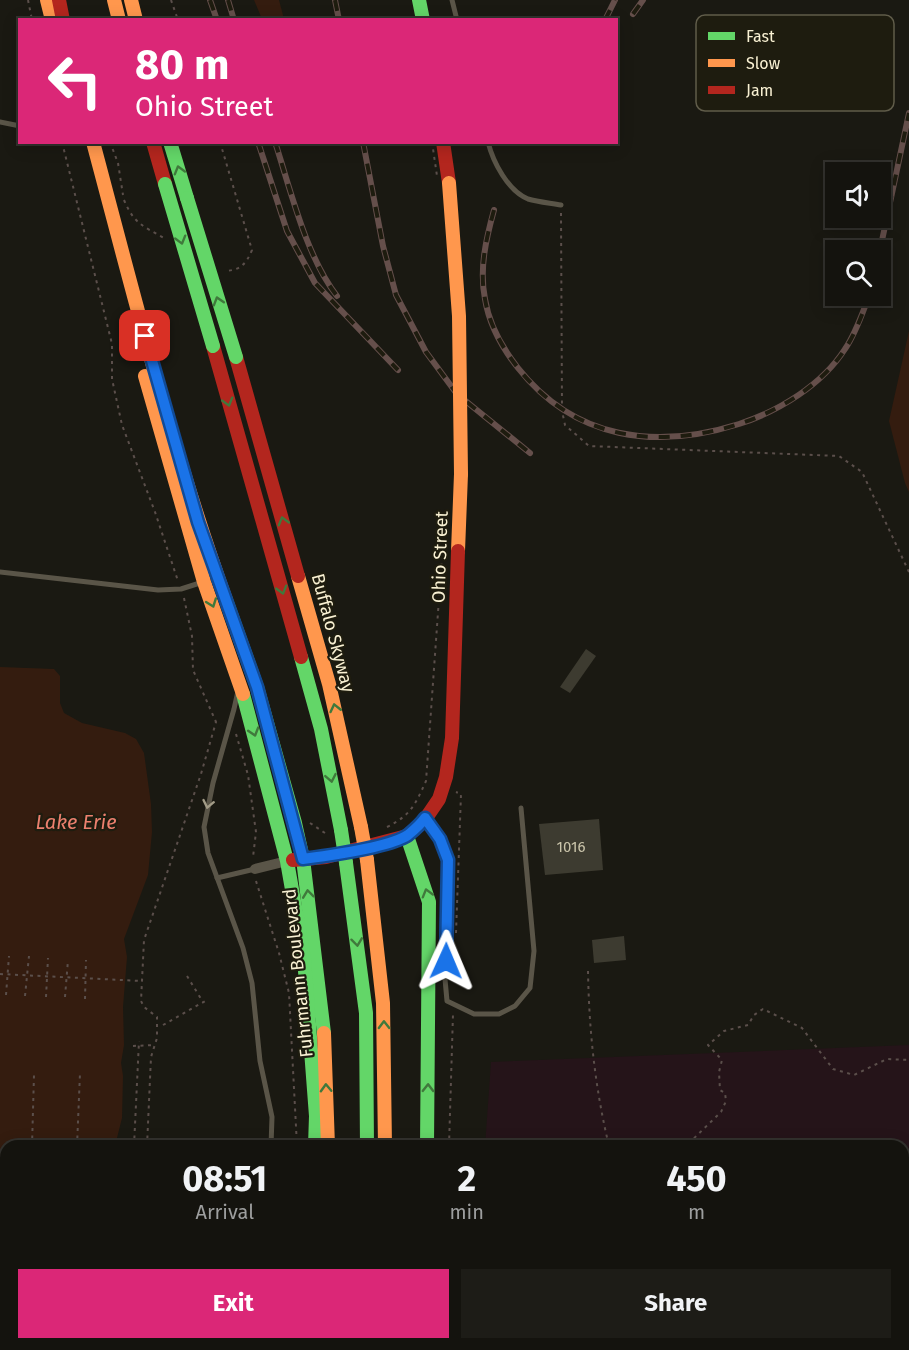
<!DOCTYPE html>
<html lang="en">
<head>
<meta charset="utf-8">
<style>
	:root { --surface:#14130e; --page:#1d1c17; --text:#f1f3f6; --muted:#9d9e9e; --line:#33322e; --accent:#db2777 }
	body { margin:0; font-family:"Fira Sans",sans-serif; background:var(--page); color:var(--text); height:100vh; display:flex; flex-direction:column; font-size:22px; white-space:nowrap }
	* { box-sizing:border-box; margin:0 }
	p { font-size:20px; color:var(--muted) }
	.icon { flex:none; width:33px; height:33px; fill:none; stroke:currentColor; stroke-width:2; stroke-linecap:round; stroke-linejoin:round }
	.map { position:relative; flex:1; overflow:hidden }
	.details { position:absolute; left:0px; top:1140px; width:909px; height:210px; display:flex; flex-direction:column; background:var(--surface); border-radius:18px 18px 0 0; box-shadow:0 3px 15px #0003,0 0 0 2px var(--line) }
	.details>* { flex:none }
	.top-card { position:absolute; left:18px; top:18px; width:600px; height:126px; border-radius:0px; box-shadow:0 3px 15px #0003,0 0 0 2px var(--line); background:#db2777; color:#fff; overflow:hidden }
	.buttons { position:absolute; left:825px; top:162px; display:grid; gap:12px }
	.buttons a { display:grid; place-items:center; width:66px; height:66px; border-radius:0px; background:var(--surface); box-shadow:0 3px 15px #0003,0 0 0 2px var(--line); font-size:30px }
	.pin { position:absolute; display:grid; place-items:center; width:51px; height:51px; color:#fff; margin:-26px; border-radius:12px; box-shadow:0 3px 9px #0006 }
	.me { position:absolute; width:66px; margin:-33px; rotate:1deg; stroke-linejoin:round; filter:drop-shadow(0 0 4px #0008) }
	.turn { display:flex; align-items:center; gap:21px; height:126px; padding:0 18px; font-size:27px }
	.turn .icon { width:78px; height:78px; stroke-width:2.5 }
	.turn b { display:block; font-size:42px; line-height:51px }
	.eta { display:flex; justify-content:space-evenly; align-items:center; height:102px; text-align:center }
	.eta b { font-size:36px; font-weight:700; line-height:42px }
	.button { display:flex; gap:12px; margin-top:auto; padding:12px 18px }
	.button a { flex:1; height:69px; border-radius:0px; background:var(--accent); color:#fff; font-size:24px; font-weight:700; line-height:69px; text-align:center }
	.button a+a { background:var(--page); color:var(--text) }
	.map>svg:first-child { display:block }
	.green { fill:#251419 }
	.water { fill:#341c0f }
	.building { fill:#3d3b30 }
	.lines { fill:none; stroke-linecap:round; stroke-linejoin:round }
	.path { stroke:#5b4f4b; stroke-width:2; stroke-dasharray:3 4.5; stroke-linecap:butt }
	.lane { stroke:#5a5548; stroke-width:5 }
	.street { stroke:#5a5548; stroke-width:10 }
	.fast { stroke:#63d668; stroke-width:14 }
	.slow { stroke:#ff974d; stroke-width:14 }
	.jam { stroke:#b3261e; stroke-width:14 }
	.rail-casing { stroke:#654f4b; stroke-width:6 }
	.rail { stroke:#1e1c0f; stroke-width:4; stroke-dasharray:11; stroke-linecap:butt }
	.path-bridge { stroke:#5b4f4b; stroke-width:2; stroke-dasharray:3 4.5; stroke-linecap:butt }
	.fast-bridge { stroke:#63d668; stroke-width:14 }
	.slow-bridge { stroke:#ff974d; stroke-width:14 }
	.oneway { stroke:#40793c }
	.oneway2 { stroke:#a29b87 }
	.route-casing { stroke:#114b97; stroke-width:15 }
	.route { stroke:#1a73e8; stroke-width:10 }
	.labels { text-anchor:middle; stroke-width:4.5; stroke-linejoin:round; paint-order:stroke }
	.number-label { font-size:15px; fill:#cac4aa }
	.street-label { font-size:18px; fill:#f9f1d3; stroke:#1e1c0f }
	.water-label { font-size:20px; font-style:italic; fill:#ec806e; stroke:#1e1c0f }
	.key { fill:#1e1c0f; stroke:#605c4a; stroke-width:1.5 }
	.key-label { font-size:16px; fill:#f9f1d3 }
</style>
</head>
<body>
<div class="map">
<svg width="909" height="1350" viewBox="0 0 909 1350">
	<rect width="100%" height="100%" fill="#1a1912"/>
	<polygon class="green" points="909,1045 909,1350 472,1350 473,1344 903,1344 903,1146 485,1146 491,1062"/>
	<g class="water">
		<polygon points="254,0 279,0 284,19 262,19"/>
		<polygon points="909,331 909,492 905,483 889,421"/>
		<polygon points="0,667 54,669 60,676 60,703 64,713 82,723 125,733 136,739 144,753 151,804 152,832 148,875 124,939 127,957 123,1007 124,1045 121,1063 123,1076 122,1118 115,1146 6,1146 6,1344 183,1344 182,1350 0,1350"/>
		<polygon points="909,1176 909,1350 822,1350 821,1344 903,1344 903,1178"/>
	</g>
	<g class="building">
		<polygon points="586,649 596,656 570,693 560,687"/>
		<polygon points="599,819 603,870 545,875 539,824"/>
		<polygon points="624,936 626,960 594,963 592,940"/>
	</g>
	<g class="lines">
		<g class="path">
			<polyline points="28,0 32,20"/>
			<polyline points="171,0 178,20"/>
			<polyline points="62,142 112,344 112,379 122,425 155,512 178,581"/>
			<polyline points="110,142 118,163 123,195"/>
			<path d="M220,142l32,108c-6,14 -11,20 -27,21"/>
			<path d="M124,200c10,24 19,26 40,38"/>
			<polyline points="561,213 562,411 565,425 589,446 839,456 862,472 909,572"/>
			<polyline points="184,598 192,636 193,670 216,722 221,724"/>
			<polyline points="236,734 248,775 256,832 253,857"/>
			<polyline points="310,823 325,833"/>
			<path d="M387,827c24,-12 28,-22 39,-46l19,-267"/>
			<polyline points="256,881 279,953 289,993 297,1146"/>
			<polyline points="456,933 461,794 456,792"/>
			<path d="M588,971c1,59 7,117 21,175"/>
			<polyline points="0,974 141,981"/>
			<polyline points="187,976 203,1002"/>
			<polyline points="6,995 9,956"/>
			<polyline points="25,996 29,956"/>
			<polyline points="46,997 48,958"/>
			<polyline points="65,997 68,960"/>
			<polyline points="85,999 86,960"/>
			<polyline points="163,1025 207,1000"/>
			<polyline points="133,1046 154,1045"/>
			<polyline points="32,1146 34,1075"/>
			<polyline points="77,1146 80,1073"/>
			<polyline points="134,1146 139,1041"/>
			<polyline points="147,1146 151,1057 157,1038 157,1017 144,1007 141,1001 144,940 201,774 216,722"/>
			<polyline points="449,1146 453,1014"/>
			<polyline points="674,1146 688,1144 721,1112 726,1101 725,1093 720,1090 719,1072 722,1060 708,1045 724,1031 748,1025 754,1015 763,1009 802,1028 833,1069 854,1075 887,1059 909,1060"/>
			<polyline points="903,1162 909,1160"/>
			<polyline points="0,1223 6,1224"/>
			<polyline points="0,1245 6,1245"/>
			<polyline points="752,1344 753,1350"/>
			<polyline points="228,1350 229,1344"/>
			<polyline points="292,1350 292,1344"/>
			<polyline points="442,1350 443,1344"/>
		</g>
		<g class="lane">
			<polyline points="452,0 457,20"/>
			<polyline points="0,122 20,126"/>
			<path d="M488,142c5,20 20,49 40,57 10,3 22,4 33,6"/>
			<polyline points="0,572 158,590 181,589 203,582"/>
			<polyline points="238,691 234,709 213,783 204,827 208,853 243,948 252,983 260,1061 272,1117 271,1146"/>
			<polyline points="426,820 440,839 448,860 445,979 447,1001 474,1014 499,1014 515,1006 530,988 534,951 521,808"/>
			<polyline points="217,878 255,869"/>
			<polyline points="240,1344 240,1350"/>
		</g>
		<polyline class="street" points="255,869 287,861"/>
		<g class="fast">
			<polyline points="419,0 423,20"/>
			<polyline points="170,142 187,198"/>
			<polyline points="226,600 257,687 295,823 303,859 324,1033"/>
			<polyline points="301,657 321,729 341,830"/>
			<polyline points="243,694 287,861 304,958 316,1116 315,1146"/>
			<polyline points="407,836 429,902 427,1146"/>
			<polyline points="346,863 366,1013 367,1146"/>
			<polyline points="310,1344 310,1350"/>
			<polyline points="322,1344 322,1350"/>
			<polyline points="360,1344 360,1350"/>
		</g>
		<g class="slow">
			<polyline points="47,0 52,20"/>
			<polyline points="114,0 119,20"/>
			<polyline points="131,0 136,20"/>
			<path d="M93,142c41,153 79,308 133,458"/>
			<polyline points="145,376 204,582 243,694"/>
			<polyline points="458,551 461,474"/>
			<polyline points="298,576 329,684 361,827"/>
			<polyline points="367,860 383,1003 385,1146"/>
			<polyline points="324,1033 328,1146"/>
		</g>
		<g class="jam">
			<polyline points="59,0 63,20"/>
			<polyline points="153,142 165,184"/>
			<polyline points="443,142 449,183"/>
			<polyline points="213,346 301,657"/>
			<polyline points="236,357 298,576"/>
			<polyline points="293,860 326,857 407,836 424,821 439,799 446,777 452,738 458,551"/>
			<polyline points="379,1344 379,1350"/>
			<polyline points="410,1344 410,1350"/>
		</g>
		<defs>
			<g id="rail">
				<polyline points="210,0 217,20"/>
				<polyline points="228,0 234,20"/>
				<polyline points="335,0 339,20"/>
				<polyline points="633,14 643,0"/>
				<polyline points="605,20 615,0"/>
				<polyline points="258,142 287,231 315,283 398,370"/>
				<path d="M275,142c16,49 31,114 62,154"/>
				<polyline points="363,142 383,246 396,295 426,352 457,394 530,453"/>
				<path d="M494,210c-8,29 -15,59 -9,89 4,25 18,50 33,69 57,72 138,82 221,56 40,-13 83,-39 106,-75 11,-16 17,-35 24,-53"/>
				<polyline points="880,250 909,113"/>
			</g>
		</defs>
		<use href="#rail" class="rail-casing"/>
		<use href="#rail" class="rail"/>
		<polyline class="path-bridge" points="432,142 437,176"/>
		<g class="fast-bridge">
			<polyline points="165,184 213,346"/>
			<polyline points="187,198 236,357"/>
			<polyline points="341,830 346,863"/>
		</g>
		<g class="slow-bridge">
			<polyline points="449,183 459,316 461,474"/>
			<polyline points="361,827 367,860"/>
		</g>
	</g>
	<defs><path id="oneway-chevron" d="M-2-3.5L2.5 0L-2 3.5" fill="none" stroke-width="1.6" stroke-linecap="round" stroke-linejoin="round" transform="scale(1.5)"/></defs>
	<g class="oneway">
		<use href="#oneway-chevron" transform="translate(179 170) rotate(-106)"/>
		<use href="#oneway-chevron" transform="translate(181 240) rotate(74)"/>
		<use href="#oneway-chevron" transform="translate(218 301) rotate(-107)"/>
		<use href="#oneway-chevron" transform="translate(228 402) rotate(74)"/>
		<use href="#oneway-chevron" transform="translate(283 521) rotate(-106)"/>
		<use href="#oneway-chevron" transform="translate(282 590) rotate(74)"/>
		<use href="#oneway-chevron" transform="translate(212 603) rotate(70)"/>
		<use href="#oneway-chevron" transform="translate(335 708) rotate(-103)"/>
		<use href="#oneway-chevron" transform="translate(254 732) rotate(73)"/>
		<use href="#oneway-chevron" transform="translate(331 778) rotate(79)"/>
		<use href="#oneway-chevron" transform="translate(427 893) rotate(-106)"/>
		<use href="#oneway-chevron" transform="translate(308 894) rotate(-97)"/>
		<use href="#oneway-chevron" transform="translate(357 942) rotate(83)"/>
		<use href="#oneway-chevron" transform="translate(384 1025) rotate(-91)"/>
		<use href="#oneway-chevron" transform="translate(326 1088) rotate(-92)"/>
		<use href="#oneway-chevron" transform="translate(428 1088) rotate(-89)"/>
	</g>
	<use class="oneway2" href="#oneway-chevron" transform="translate(208 804) rotate(102)"/>
	<g class="lines">
		<defs>
			<path id="route" d="M145,336l53,186 59,165 46,172c23,-3 87,-12 105,-24 6,-5 13,-11 17,-17l15,21 8,21 -2,101"/>
		</defs>
		<use href="#route" class="route-casing"/>
		<use href="#route" class="route"/>
	</g>
	<g class="labels">
		<g class="number-label">
			<text x="571" y="852">1016</text>
		</g>
		<g class="street-label">
			<text transform="translate(440 557) rotate(-88)" y="6">Ohio Street</text>
			<text transform="translate(333 633) rotate(75)" y="6">Buffalo Skyway</text>
			<text transform="translate(298 973) rotate(-96)" y="6">Fuhrmann Boulevard</text>
		</g>
		<g class="water-label">
			<text x="76" y="829">Lake Erie</text>
		</g>
	</g>
	<rect x="696" y="15" width="198" height="96" rx="9" class="key"/>
	<rect x="708" y="32" width="27" height="8" fill="#63d668"/>
	<rect x="708" y="59" width="27" height="8" fill="#ff974d"/>
	<rect x="708" y="86" width="27" height="8" fill="#b3261e"/>
	<g class="key-label">
		<text x="746" y="42">Fast</text>
		<text x="746" y="69">Slow</text>
		<text x="746" y="96">Jam</text>
	</g>
</svg>
<div class="buttons">
<a><svg class="icon" aria-label="sound" viewBox="0 0 24 24"><path d="M4 9h4l5-4v14l-5-4H4zM17 9q2 3 0 6"/></svg></a>
<a><svg class="icon" aria-label="search" viewBox="0 0 24 24"><circle cx="10" cy="10" r="6"/><path d="M15 15l6 6"/></svg></a>
</div>
<div class="pin" style="left:145px;top:336px;background:#d93025"><svg class="icon" aria-label="arrive" viewBox="0 0 24 24"><path d="M6 21V4h12l-3 4 3 4H6"/></svg></div>
<svg class="me" style="left:446px;top:961px" viewBox="-20 -20 40 40"><path d="M0-17L14 15 0 8-14 15z" fill="#1a73e8" stroke="#fff" stroke-width="4"/></svg>
<div class="top-card">
<div class="turn"><svg class="icon" aria-label="left" viewBox="0 0 24 24"><path d="M17 20v-9H6M10 6l-5 5 5 5"/></svg><div><b>80 m</b>Ohio Street</div></div>
</div>
<section class="details">
<div class="eta">
<div><b>08:51</b><p>Arrival</p></div>
<div><b>2</b><p>min</p></div>
<div><b>450</b><p>m</p></div>
</div>
<div class="button"><a>Exit</a><a>Share</a></div>
</section>
</div>
</body>
</html>
